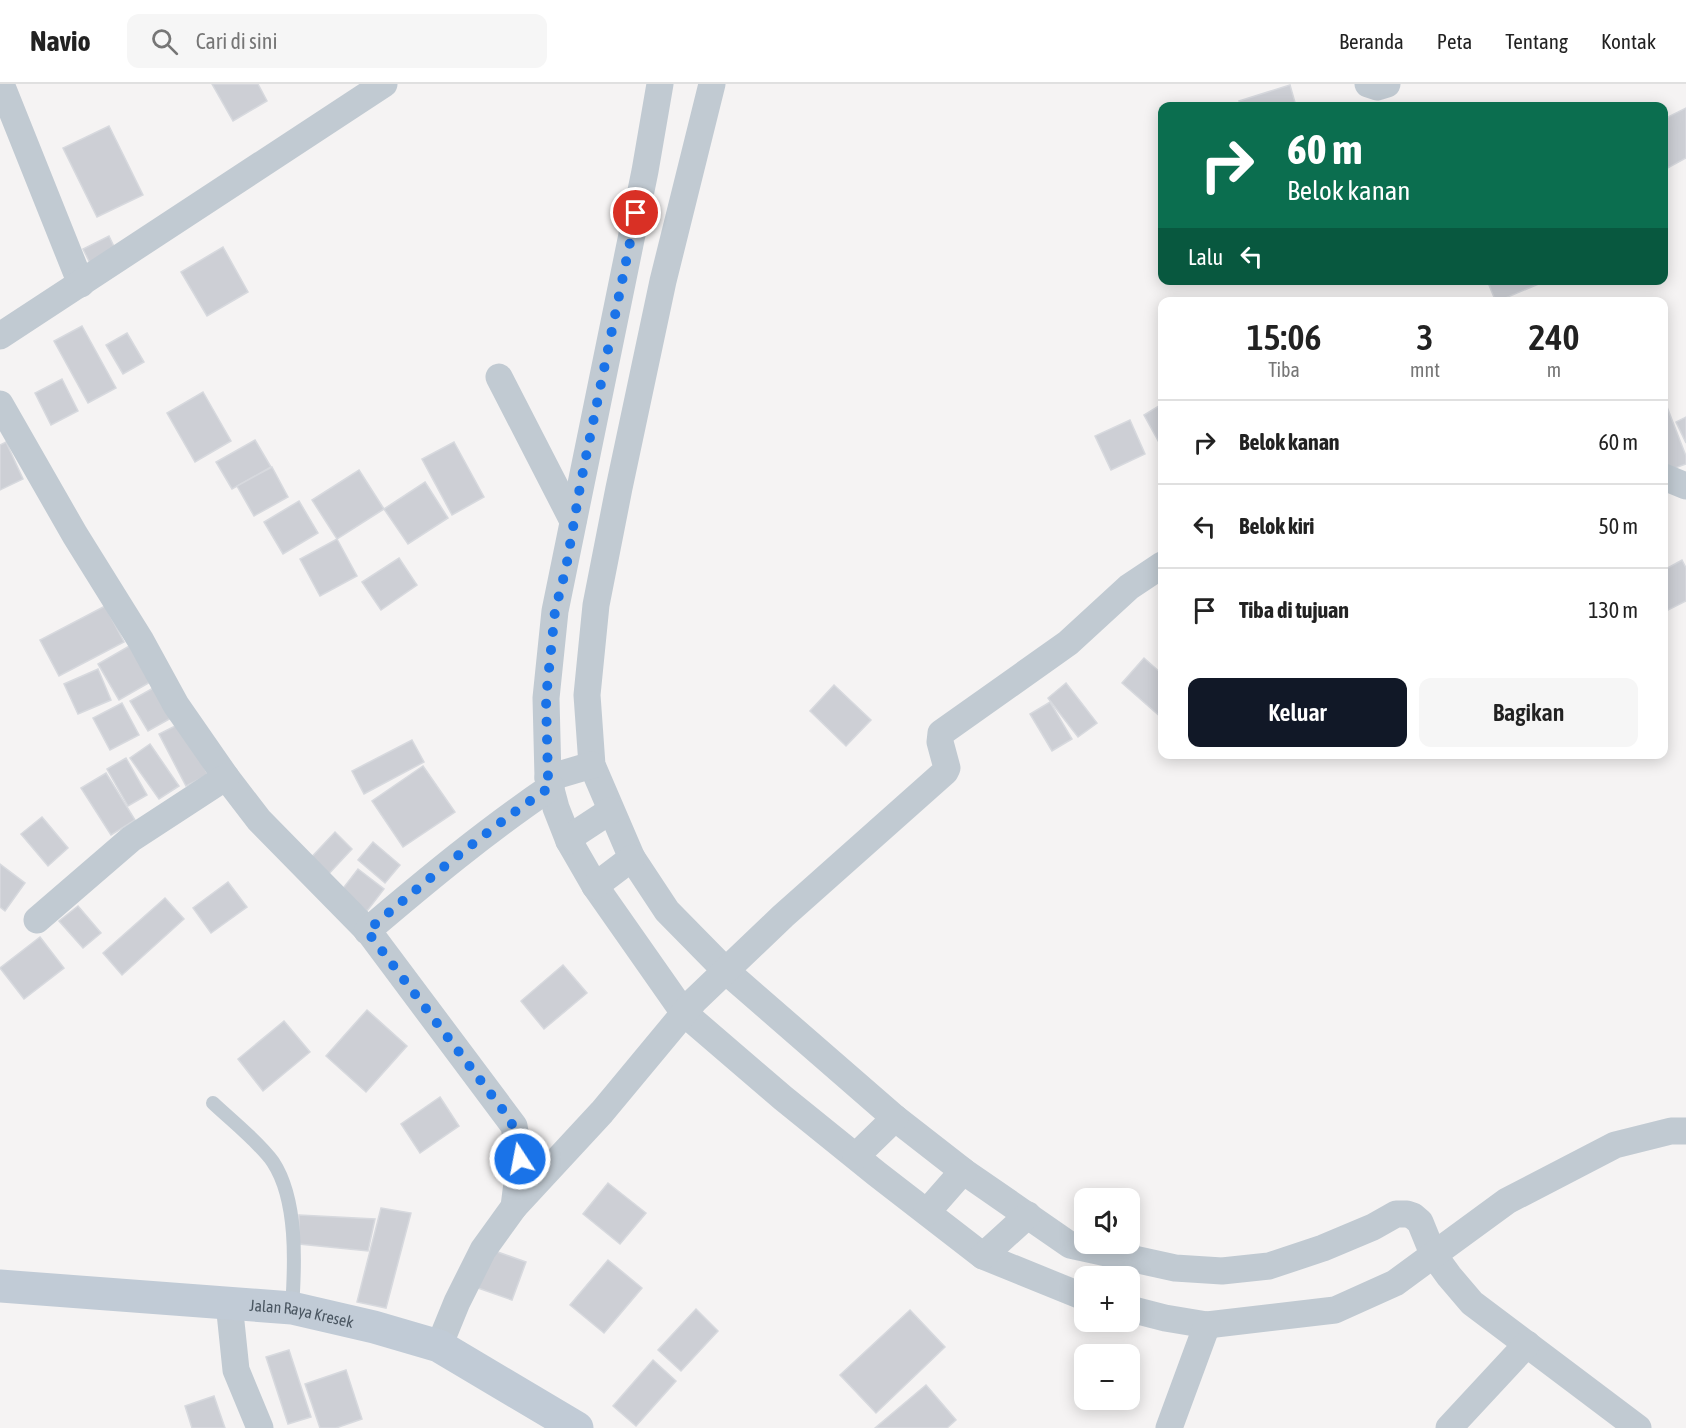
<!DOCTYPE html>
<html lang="id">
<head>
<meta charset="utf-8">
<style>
	:root { --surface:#fff; --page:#f6f6f6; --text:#222; --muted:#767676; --line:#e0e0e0; --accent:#111827 }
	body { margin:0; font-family:"Asap Condensed",sans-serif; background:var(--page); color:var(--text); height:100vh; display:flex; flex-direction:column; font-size:22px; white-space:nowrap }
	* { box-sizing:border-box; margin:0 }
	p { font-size:20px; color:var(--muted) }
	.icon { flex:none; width:33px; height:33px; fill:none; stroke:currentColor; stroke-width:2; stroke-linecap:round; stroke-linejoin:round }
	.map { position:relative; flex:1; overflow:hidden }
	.panel { position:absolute; left:1158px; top:213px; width:510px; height:462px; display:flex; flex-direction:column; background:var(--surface); border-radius:12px; box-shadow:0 3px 15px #0003 }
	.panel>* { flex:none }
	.banner { position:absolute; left:1158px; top:18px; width:510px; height:183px; border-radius:12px; box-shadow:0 3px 15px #0003; background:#0b6e4f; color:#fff; overflow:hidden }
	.tools { position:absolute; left:1074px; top:1104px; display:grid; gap:12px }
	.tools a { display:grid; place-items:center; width:66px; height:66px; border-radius:12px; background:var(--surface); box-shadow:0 3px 15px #0003; font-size:30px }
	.pin { position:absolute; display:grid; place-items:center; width:51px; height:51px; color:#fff; margin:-26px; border:3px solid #fff; border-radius:50%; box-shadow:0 2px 6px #0007 }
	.me { position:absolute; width:66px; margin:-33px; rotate:349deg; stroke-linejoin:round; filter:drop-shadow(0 0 4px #0008) }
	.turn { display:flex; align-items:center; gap:21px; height:126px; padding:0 30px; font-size:27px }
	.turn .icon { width:78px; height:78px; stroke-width:2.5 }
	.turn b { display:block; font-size:42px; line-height:51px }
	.then { display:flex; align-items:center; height:57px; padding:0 30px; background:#0003; gap:12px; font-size:22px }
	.eta { display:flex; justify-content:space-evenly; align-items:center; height:102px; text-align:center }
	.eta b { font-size:36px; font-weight:600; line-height:42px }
	.cta { display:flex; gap:12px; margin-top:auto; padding:12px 30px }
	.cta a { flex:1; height:69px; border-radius:12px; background:var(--accent); color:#fff; font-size:24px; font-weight:600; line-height:69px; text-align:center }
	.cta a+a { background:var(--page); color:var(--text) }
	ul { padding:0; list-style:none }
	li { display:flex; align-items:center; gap:18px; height:84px; padding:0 30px; border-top:2px solid var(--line) }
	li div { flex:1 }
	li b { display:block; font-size:22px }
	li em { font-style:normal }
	header { display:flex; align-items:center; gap:36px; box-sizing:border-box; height:84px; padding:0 30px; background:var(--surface); border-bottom:2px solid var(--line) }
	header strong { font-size:28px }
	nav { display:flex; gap:33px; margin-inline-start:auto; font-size:21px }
	.search { width:420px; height:54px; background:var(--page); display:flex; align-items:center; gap:15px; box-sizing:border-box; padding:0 21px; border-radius:12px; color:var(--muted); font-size:22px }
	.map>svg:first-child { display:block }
	.building { fill:#cdcfd5; stroke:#d7d9de; stroke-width:1.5 }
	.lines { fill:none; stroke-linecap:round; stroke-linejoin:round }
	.lane { stroke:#c1cad2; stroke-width:14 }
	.street { stroke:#c1cad2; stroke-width:27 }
	.secondary { stroke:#c1cbd6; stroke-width:33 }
	.route { stroke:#1a73e8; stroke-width:10; stroke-dasharray:0 18 }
	.labels { text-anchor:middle; stroke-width:4.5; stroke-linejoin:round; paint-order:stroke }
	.street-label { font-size:16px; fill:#4a5661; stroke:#fff }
</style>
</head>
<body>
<header>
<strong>Navio</strong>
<div class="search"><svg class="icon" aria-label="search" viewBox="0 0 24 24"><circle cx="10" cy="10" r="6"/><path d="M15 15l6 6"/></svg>Cari di sini</div>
<nav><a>Beranda</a><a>Peta</a><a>Tentang</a><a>Kontak</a></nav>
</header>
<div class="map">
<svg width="1686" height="1344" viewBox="0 0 1686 1344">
	<rect width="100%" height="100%" fill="#f5f3f3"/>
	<g class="building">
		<polygon points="212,0 258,0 267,17 233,37"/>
		<polygon points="1290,1 1296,22 1241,22 1239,17"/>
		<polygon points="1686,24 1686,74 1664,86 1664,35"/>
		<polygon points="109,42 143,111 97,133 63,64"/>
		<polygon points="109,152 118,171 92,183 83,165"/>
		<polygon points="223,163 248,208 207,232 181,188"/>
		<polygon points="1499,196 1548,196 1496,218 1489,201"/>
		<polygon points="82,242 116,304 88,319 54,257"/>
		<polygon points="127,249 144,278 123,290 106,261"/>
		<polygon points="62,295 78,327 51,341 35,309"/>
		<polygon points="203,308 231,357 195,378 167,329"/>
		<polygon points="1664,315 1686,372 1686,380 1664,388"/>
		<polygon points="1162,320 1162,364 1144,331"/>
		<polygon points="1686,333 1686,359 1676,338"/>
		<polygon points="1130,336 1145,370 1111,386 1095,352"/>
		<polygon points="255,356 271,383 232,405 216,378"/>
		<polygon points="6,358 23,395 0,406 0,361"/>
		<polygon points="454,358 484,413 452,431 422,375"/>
		<polygon points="272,383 288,413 254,432 237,402"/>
		<polygon points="359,386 384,425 337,455 312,416"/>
		<polygon points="425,398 448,434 408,460 384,425"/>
		<polygon points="299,417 318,449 283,470 264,438"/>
		<polygon points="337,455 357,492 320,512 300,475"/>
		<polygon points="399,474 417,501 381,526 362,498"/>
		<polygon points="1682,476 1686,484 1686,517 1664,528 1664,486"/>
		<polygon points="105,522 124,558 59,592 40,556"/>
		<polygon points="131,561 152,597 119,616 98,580"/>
		<polygon points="1144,574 1162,590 1162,634 1122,599"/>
		<polygon points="98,585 111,616 78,630 64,600"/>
		<polygon points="1066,599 1097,639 1078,653 1048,614"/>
		<polygon points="834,601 871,636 846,662 810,627"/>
		<polygon points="155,603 173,633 148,647 130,617"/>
		<polygon points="1050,618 1072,655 1052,667 1030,630"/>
		<polygon points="122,619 139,651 110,666 93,634"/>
		<polygon points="181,639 208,691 186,702 159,650"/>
		<polygon points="412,656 424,678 364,710 352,687"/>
		<polygon points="150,660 179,702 159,715 130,674"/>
		<polygon points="126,674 147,711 128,722 107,685"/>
		<polygon points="423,682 455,728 403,763 372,717"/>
		<polygon points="106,689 135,736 111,751 81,704"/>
		<polygon points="42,733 68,764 48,782 21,750"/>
		<polygon points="335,748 352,765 324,795 306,779"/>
		<polygon points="373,758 400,781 385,799 358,776"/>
		<polygon points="0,780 25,799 5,827 0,823"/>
		<polygon points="358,785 384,805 367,827 341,807"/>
		<polygon points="228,798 247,823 211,849 193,824"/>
		<polygon points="165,814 184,835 122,891 103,869"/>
		<polygon points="78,822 101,849 83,864 59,837"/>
		<polygon points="40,853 64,884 24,915 0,884"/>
		<polygon points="563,881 587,909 544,945 521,917"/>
		<polygon points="367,926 407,962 366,1008 326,972"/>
		<polygon points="284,937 310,968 263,1007 238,975"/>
		<polygon points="440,1013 459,1042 420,1069 401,1040"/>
		<polygon points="608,1099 646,1129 620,1160 583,1130"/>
		<polygon points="381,1124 411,1129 386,1224 357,1218"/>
		<polygon points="299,1131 375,1135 368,1167 299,1160"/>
		<polygon points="492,1166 526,1178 512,1216 478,1204"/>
		<polygon points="608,1176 642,1204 604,1249 570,1221"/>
		<polygon points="696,1225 718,1247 681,1287 658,1266"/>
		<polygon points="910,1226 945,1263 876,1329 840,1291"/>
		<polygon points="289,1266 311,1333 288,1340 266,1273"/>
		<polygon points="653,1276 676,1297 636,1342 613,1322"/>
		<polygon points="346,1286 362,1335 336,1344 320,1344 305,1300"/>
		<polygon points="926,1301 956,1336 947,1344 875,1344"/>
		<polygon points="214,1312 225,1344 192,1344 185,1322"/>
	</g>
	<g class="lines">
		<path class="lane" d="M213,1019c18,17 47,40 60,59 25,38 22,103 19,146"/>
		<g class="street">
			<polyline points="1,0 81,200"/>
			<polyline points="660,0 645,87 555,527 546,614 548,694 556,724 569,757 595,802 684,929 783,1014 877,1090 983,1172 1084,1213"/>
			<polyline points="712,0 663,197 619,404 596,521 587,611 592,681 632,774 667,827 726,887 895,1034 963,1087 1070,1161 1175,1184 1222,1187 1269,1182 1323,1164 1373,1143 1396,1130 1407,1130 1413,1132 1420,1138 1433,1170 1449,1192 1472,1219 1638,1344"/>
			<polyline points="1368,0 1377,3 1387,0"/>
			<polyline points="0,252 384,0"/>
			<polyline points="499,293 573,437"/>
			<polyline points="0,320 75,451 141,557 176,621 226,693 259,736 369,848 514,1042 520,1075 514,1123"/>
			<polyline points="1664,393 1686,402"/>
			<polyline points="548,694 592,681"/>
			<polyline points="569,757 578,748 610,727"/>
			<polyline points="595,802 632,774"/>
			<polyline points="37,836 131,755 226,693"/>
			<path d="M367,847c60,-51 119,-100 184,-144"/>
			<polyline points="856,1072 895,1034"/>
			<polyline points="927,1128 963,1087"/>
			<polyline points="983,1172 1028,1131"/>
			<polyline points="229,1219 236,1286 260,1344"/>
			<polyline points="1130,1225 1165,1234 1207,1241 1335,1226 1395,1199 1507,1117 1615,1061 1671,1047 1686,1047"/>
			<polyline points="439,1262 457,1218 483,1166 514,1123 602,1028 695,916 783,832 945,688 947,684 940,658 941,649 1068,559 1129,503 1162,481"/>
			<polyline points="1169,1344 1207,1241"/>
			<polyline points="1449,1344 1527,1260"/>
		</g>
		<path class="secondary" id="s1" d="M0,1202l292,22 82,19 65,19 138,82"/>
	</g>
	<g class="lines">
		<path class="route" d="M520,1075l-7,-33 -7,-12 -139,-183c60,-51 119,-100 183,-144l-2,-9 -2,-80 9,-87 11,-43 15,-87 55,-268"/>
	</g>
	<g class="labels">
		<g class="street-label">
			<text dy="6" stroke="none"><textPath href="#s1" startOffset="303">Jalan Raya Kresek</textPath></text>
		</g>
	</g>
</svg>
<div class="tools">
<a><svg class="icon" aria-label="sound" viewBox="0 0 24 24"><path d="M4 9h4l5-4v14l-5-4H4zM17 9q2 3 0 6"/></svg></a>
<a>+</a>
<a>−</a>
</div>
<div class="pin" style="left:636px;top:129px;background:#d93025"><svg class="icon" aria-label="arrive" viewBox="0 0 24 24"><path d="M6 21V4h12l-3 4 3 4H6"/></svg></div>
<svg class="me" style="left:520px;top:1075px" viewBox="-20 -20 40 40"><circle r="17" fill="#1a73e8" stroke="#fff" stroke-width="3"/><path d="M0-11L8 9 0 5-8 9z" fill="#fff"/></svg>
<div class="banner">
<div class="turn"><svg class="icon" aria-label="right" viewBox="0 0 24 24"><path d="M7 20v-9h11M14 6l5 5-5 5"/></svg><div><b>60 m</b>Belok kanan</div></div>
<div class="then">Lalu<svg class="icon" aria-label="left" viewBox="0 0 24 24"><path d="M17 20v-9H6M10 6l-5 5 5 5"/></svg></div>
</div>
<section class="panel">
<div class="eta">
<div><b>15:06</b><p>Tiba</p></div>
<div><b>3</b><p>mnt</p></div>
<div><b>240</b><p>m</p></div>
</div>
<ul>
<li><svg class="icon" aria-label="right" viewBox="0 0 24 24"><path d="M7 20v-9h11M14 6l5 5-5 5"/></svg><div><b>Belok kanan</b></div><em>60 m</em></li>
<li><svg class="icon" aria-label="left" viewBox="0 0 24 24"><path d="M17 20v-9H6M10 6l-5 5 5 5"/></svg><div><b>Belok kiri</b></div><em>50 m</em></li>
<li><svg class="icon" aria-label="arrive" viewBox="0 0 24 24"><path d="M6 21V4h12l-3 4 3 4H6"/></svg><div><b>Tiba di tujuan</b></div><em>130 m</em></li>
</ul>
<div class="cta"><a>Keluar</a><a>Bagikan</a></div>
</section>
</div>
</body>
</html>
